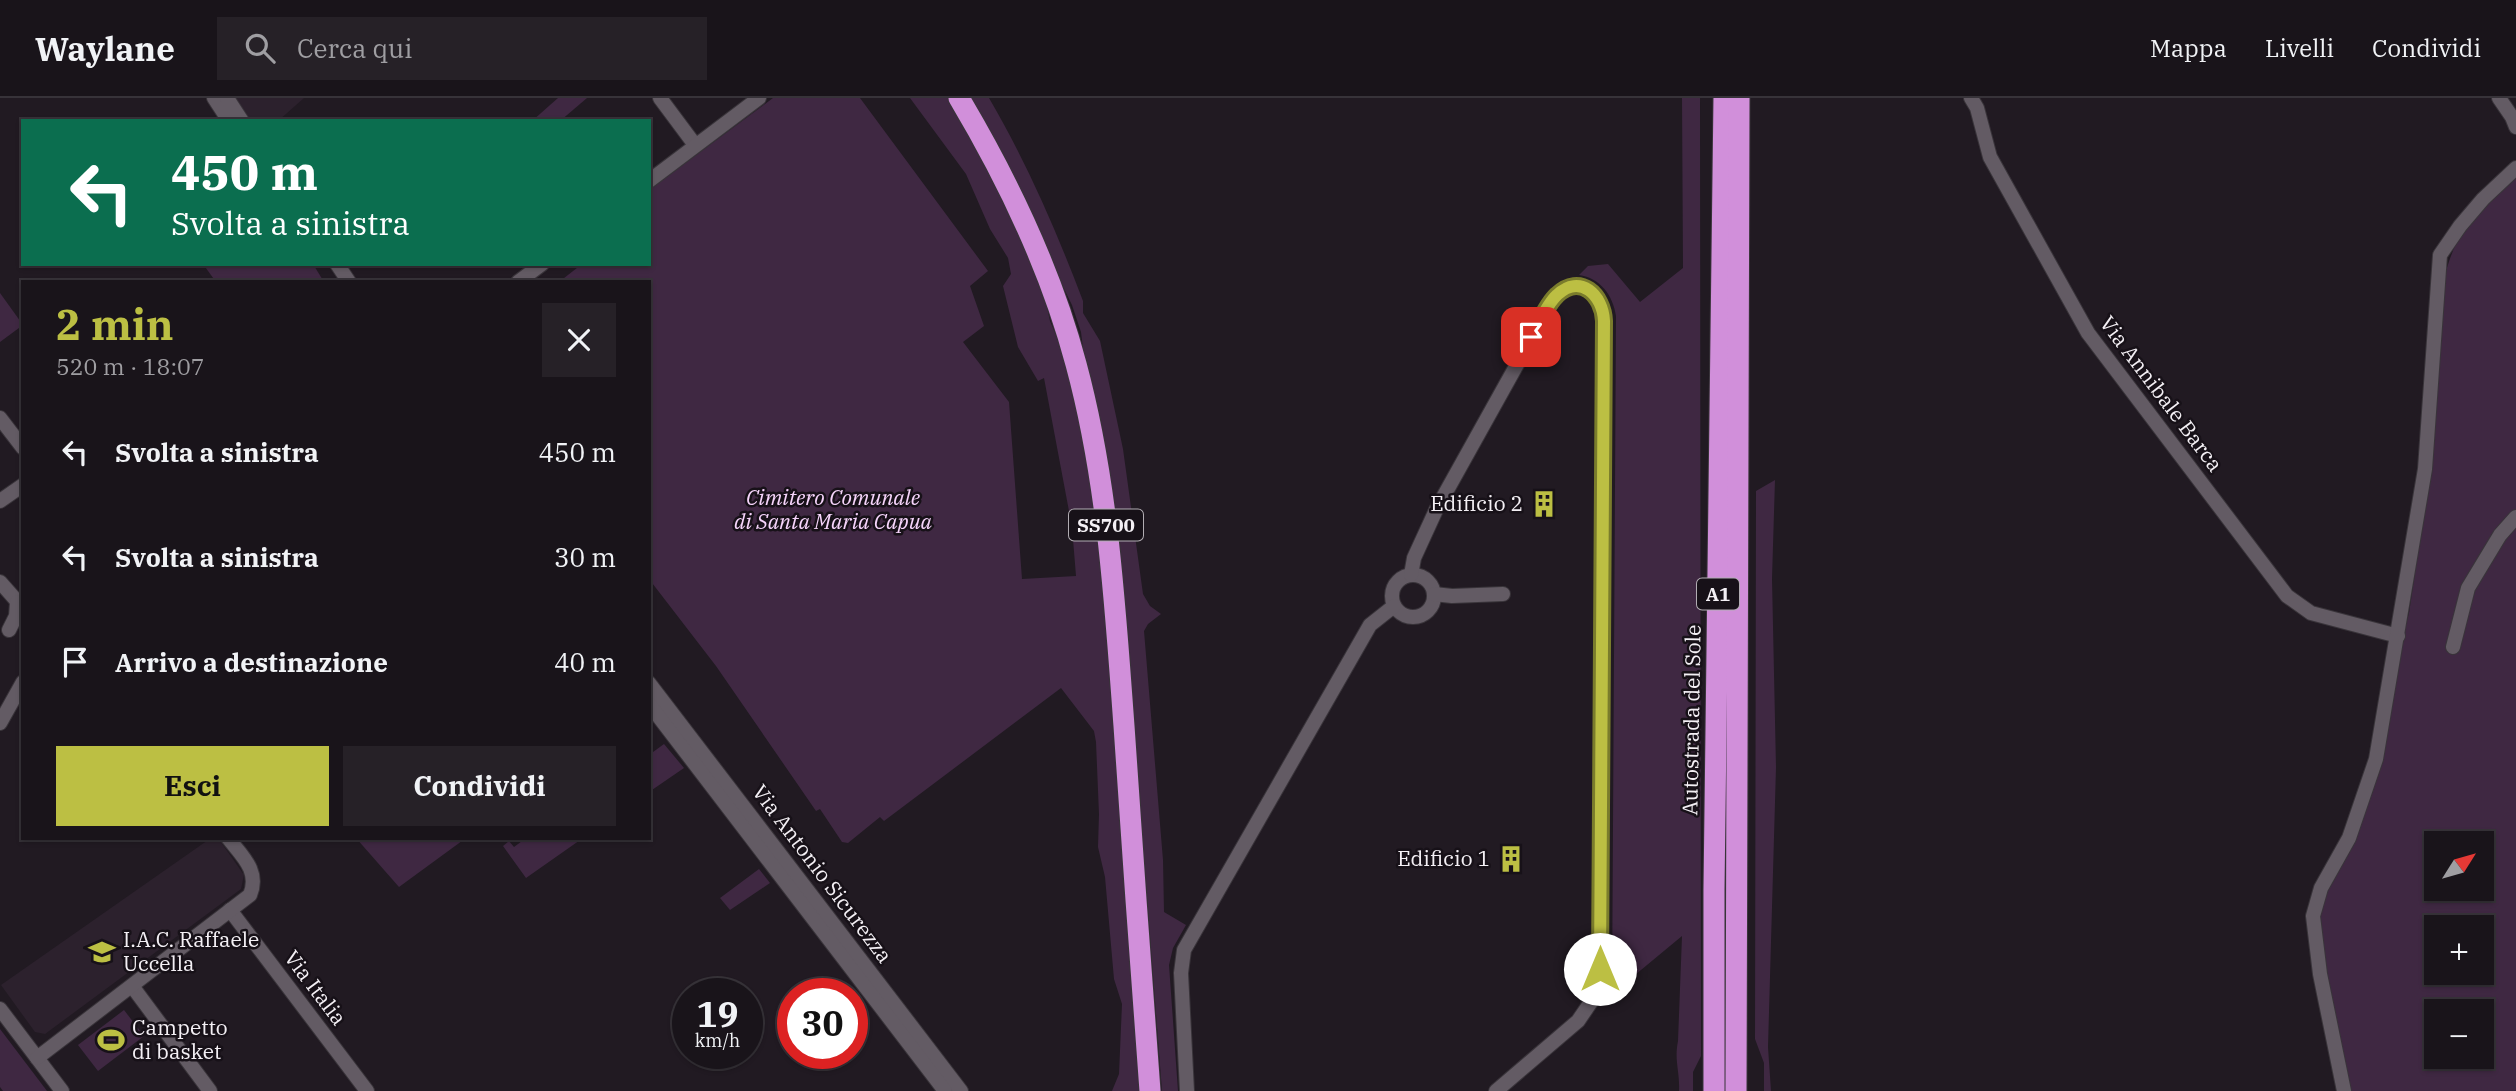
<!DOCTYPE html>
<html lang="it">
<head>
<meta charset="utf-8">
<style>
	:root { --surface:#19141a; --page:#262127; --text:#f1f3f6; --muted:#9f9ea2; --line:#373339; --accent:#bcbf43 }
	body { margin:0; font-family:"IBM Plex Serif",serif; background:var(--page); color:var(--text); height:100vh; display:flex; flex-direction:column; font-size:26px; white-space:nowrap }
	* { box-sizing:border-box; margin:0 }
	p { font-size:23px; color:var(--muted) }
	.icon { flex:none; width:38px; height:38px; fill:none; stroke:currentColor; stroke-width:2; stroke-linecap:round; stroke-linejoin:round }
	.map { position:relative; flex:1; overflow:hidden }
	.side { position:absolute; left:21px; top:182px; width:630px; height:560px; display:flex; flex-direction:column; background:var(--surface); border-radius:0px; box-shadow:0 2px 5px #0004,0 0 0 2px var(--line) }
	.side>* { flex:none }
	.hud { position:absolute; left:21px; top:21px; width:630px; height:147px; border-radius:0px; box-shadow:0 2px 5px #0004,0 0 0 2px var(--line); background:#0b6e4f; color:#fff; overflow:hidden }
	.needle { width:46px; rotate:53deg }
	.fabs { position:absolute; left:2424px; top:733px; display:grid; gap:14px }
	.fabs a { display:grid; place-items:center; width:70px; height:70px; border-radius:0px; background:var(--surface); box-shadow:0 2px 5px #0004,0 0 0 2px var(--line); font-size:35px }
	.speed { position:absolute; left:672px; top:880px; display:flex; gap:14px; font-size:35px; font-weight:700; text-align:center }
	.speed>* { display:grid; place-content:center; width:91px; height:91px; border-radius:50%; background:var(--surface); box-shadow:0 2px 5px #0004,0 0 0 2px var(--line); line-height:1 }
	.speed small { font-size:18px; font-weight:400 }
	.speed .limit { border:10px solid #d22; background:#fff; color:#111 }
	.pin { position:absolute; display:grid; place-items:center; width:60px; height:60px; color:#fff; margin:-30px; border-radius:14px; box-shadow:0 4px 10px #0006 }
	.me { position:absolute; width:77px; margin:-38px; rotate:0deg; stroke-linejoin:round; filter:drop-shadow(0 0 5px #0008) }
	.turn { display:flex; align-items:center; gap:24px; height:147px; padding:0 35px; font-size:32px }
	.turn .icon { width:91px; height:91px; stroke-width:2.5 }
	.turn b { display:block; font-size:49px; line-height:60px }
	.round { display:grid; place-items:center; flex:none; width:74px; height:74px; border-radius:0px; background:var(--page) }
	.head { display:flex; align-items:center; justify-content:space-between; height:119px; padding:0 35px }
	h1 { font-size:42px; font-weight:700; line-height:52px; color:var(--accent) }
	.cta { display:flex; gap:14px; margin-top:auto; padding:14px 35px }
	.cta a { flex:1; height:80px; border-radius:0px; background:var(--accent); color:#111; font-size:28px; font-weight:700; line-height:80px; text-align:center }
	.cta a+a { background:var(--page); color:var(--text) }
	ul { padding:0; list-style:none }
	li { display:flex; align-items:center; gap:21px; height:105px; padding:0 35px }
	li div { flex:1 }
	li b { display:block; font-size:26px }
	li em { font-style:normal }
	header { display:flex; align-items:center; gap:42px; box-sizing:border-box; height:98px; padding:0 35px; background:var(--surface); border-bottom:2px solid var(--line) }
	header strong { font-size:33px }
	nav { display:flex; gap:38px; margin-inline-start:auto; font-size:24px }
	.search { width:490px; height:63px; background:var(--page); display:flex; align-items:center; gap:18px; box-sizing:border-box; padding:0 24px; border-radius:0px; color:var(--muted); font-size:26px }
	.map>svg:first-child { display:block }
	.built { fill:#2c212d }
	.green { fill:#3f2842; fill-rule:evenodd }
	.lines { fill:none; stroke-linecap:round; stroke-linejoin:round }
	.minor-casing { stroke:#39343a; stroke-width:16 }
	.highway-casing { stroke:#39343a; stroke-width:23 }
	.minor { stroke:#635b64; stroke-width:14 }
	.highway { stroke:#d18fda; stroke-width:21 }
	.route-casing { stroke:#7a7c2c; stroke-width:18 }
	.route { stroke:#bcbf43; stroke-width:12 }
	.labels { text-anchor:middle; stroke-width:5; stroke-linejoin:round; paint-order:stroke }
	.shield { fill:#171118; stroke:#b2adb3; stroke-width:2 }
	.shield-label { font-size:19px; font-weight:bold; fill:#f4f0f5 }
	.street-label { font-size:21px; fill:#f4f0f5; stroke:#171118 }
	.park-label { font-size:21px; font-style:italic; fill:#f7d5fc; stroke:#171118 }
	.poi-label { font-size:21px; fill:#f4f0f5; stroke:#171118; text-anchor:end }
</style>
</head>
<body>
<header>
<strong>Waylane</strong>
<div class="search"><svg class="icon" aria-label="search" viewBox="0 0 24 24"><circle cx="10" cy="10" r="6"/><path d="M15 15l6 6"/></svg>Cerca qui</div>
<nav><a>Mappa</a><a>Livelli</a><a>Condividi</a></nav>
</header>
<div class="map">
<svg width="2516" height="993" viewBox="0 0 2516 993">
	<rect width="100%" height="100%" fill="#211a22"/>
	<g class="built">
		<polygon points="236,0 304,0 278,23 251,23"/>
		<polygon points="211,740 218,740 244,777 241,791 45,936 35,934 1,887"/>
	</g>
	<g class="green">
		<polygon points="558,0 587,0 560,23 532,23"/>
		<polygon points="773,0 860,0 988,173 970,188 984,228 963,244 1009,304 1022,481 1076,478 1072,429 1044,280 1038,283 1018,249 1003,188 1011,176 1008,160 990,131 966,76 910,0 950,0 978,47 1041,181 1050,223 1069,267 1097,406 1144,993 1112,993 1119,976 1122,906 1114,881 1105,779 1098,749 1099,716 1096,644 1094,633 1061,590 884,723 880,719 848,745 842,744 820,711 816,713 716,568 649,481 649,184 559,184 582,166 649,166 649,92"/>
		<path d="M970,0h19c38,65 67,132 94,203v12l17,28 23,108 20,145 7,12 11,8 -13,10 -4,7 19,229 1,52 22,13 -13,23 -4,17 9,126h-16l-19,-245 -62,-514 -9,-27z"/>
		<path d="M1682,0h18l1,958 -8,16v19h-14c1,-20 -5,-30 -1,-50l4,-105 -70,58 4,-678c-3,-21 -16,-38 -37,-41l9,-9 20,-2 32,38 43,-34z"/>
		<path d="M2516,79v914h-168l-31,-166 2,-23 30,-54 60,-235 14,-95 22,-243c13,-50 35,-65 71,-98zM2436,746h46v45h-46zM2436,830h46v45h-46zM2436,914h46v45h-46z"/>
		<polygon points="203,166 313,166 324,184 216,184"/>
		<polygon points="0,195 23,227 0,244"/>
		<polygon points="1775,382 1772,481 1776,669 1768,949 1771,993 1764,993 1764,965 1755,941 1756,393"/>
		<polygon points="664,646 684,670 649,694 649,657"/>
		<polygon points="356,740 466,740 399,789"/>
		<polygon points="526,740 583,740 526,780 503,748 509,743 514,749"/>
		<polygon points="759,771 770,785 730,812 720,800"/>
		<polygon points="124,912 144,938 98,973 78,947"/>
		<polygon points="0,931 47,993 3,993 0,989"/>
	</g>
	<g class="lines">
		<defs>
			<g id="minor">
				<polyline points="214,0 229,23"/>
				<polyline points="227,0 242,23"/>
				<polyline points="660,0 695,47"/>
				<polyline points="1971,0 1977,10 1990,59 2088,235 2287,498 2311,515 2398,538"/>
				<polyline points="2499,0 2512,19 2516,29"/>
				<polyline points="649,83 759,0"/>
				<polyline points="337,166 349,184"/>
				<polyline points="518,184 542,166"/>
				<polyline points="0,320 23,350"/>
				<polyline points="0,403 23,387"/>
				<circle cx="1413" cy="498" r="21"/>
				<path d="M1411,477l3,-17 22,-48 118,-212c23,-24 49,-6 50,23l-4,648 -7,30 -15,22 -82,70"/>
				<polyline points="0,484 23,510"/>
				<polyline points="1434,496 1452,498 1503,496"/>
				<polyline points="9,532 16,518 17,504"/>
				<polyline points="2453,549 2468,490 2500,437 2516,419"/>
				<polyline points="649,585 961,993"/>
				<polyline points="649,606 945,993"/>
				<polyline points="0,625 23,584"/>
				<polyline points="230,812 367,993"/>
				<polyline points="132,888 210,993"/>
				<polyline points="0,911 62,993"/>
				<path d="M37,960l213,-163c10,-24 -8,-39 -22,-57"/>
				<polyline points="1187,993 1181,875 1184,852 1370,527 1394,508"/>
				<polyline points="2344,993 2320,876 2313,818 2321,790 2349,740 2376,661 2425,371 2440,157 2460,128 2483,101 2516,70"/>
			</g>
			<g id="highway">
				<path d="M959,0c50,84 92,172 117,266 32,118 39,241 48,362 8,122 17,243 26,365"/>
				<polyline points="1714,993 1714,792 1724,0"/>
				<polyline points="1736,993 1739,0"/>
			</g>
		</defs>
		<use href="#minor" class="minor-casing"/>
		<use href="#highway" class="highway-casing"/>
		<use href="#minor" class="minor"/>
		<use href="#highway" class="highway"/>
	</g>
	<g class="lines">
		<defs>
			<path id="route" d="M1531,239c8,-13 15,-32 26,-42 23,-22 46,0 47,26l-4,648"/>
		</defs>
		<use href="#route" class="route-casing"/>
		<use href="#route" class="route"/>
	</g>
	<defs>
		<symbol id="building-bare" viewBox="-9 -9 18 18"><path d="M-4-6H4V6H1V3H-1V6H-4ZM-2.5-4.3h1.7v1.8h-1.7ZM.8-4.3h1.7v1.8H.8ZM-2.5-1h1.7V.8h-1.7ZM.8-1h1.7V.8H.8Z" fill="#bcbf43" stroke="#171118" stroke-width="2.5" paint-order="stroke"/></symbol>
		<symbol id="school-bare" viewBox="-9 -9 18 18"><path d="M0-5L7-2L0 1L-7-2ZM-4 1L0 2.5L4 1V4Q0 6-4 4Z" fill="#bcbf43" stroke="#171118" stroke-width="2.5" paint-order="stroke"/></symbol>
		<symbol id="stadium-bare" viewBox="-9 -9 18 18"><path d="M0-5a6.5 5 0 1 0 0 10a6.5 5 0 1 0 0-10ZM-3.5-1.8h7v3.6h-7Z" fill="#bcbf43" stroke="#171118" stroke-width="2.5" paint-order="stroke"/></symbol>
	</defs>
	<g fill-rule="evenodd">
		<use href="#building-bare" x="1525" y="387" width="38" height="38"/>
		<use href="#building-bare" x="1492" y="742" width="38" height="38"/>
		<use href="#school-bare" x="83" y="835" width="38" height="38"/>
		<use href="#stadium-bare" x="92" y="923" width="38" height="38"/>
	</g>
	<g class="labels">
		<g class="shield">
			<rect x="1069" y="411.5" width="74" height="31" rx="5"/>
			<rect x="1697" y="480.5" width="42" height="31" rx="5"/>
		</g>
		<g class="shield-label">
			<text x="1106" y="434">SS700</text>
			<text x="1718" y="503">A1</text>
		</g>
		<g class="street-label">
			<text transform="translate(2161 296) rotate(53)" y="7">Via Annibale Barca</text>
			<text transform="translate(1692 622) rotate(-89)" y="7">Autostrada del Sole</text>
			<text transform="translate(822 776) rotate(53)" y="7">Via Antonio Sicurezza</text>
			<text transform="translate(315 890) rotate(53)" y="7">Via Italia</text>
		</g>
		<g class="park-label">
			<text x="833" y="407">Cimitero Comunale<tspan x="833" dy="24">di Santa Maria Capua</tspan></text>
		</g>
		<g class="poi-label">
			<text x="1523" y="413">Edificio 2</text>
			<text x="1490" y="768">Edificio 1</text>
			<text x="123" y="849" text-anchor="start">I.A.C. Raffaele<tspan x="123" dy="24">Uccella</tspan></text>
			<text x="132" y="937" text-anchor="start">Campetto<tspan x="132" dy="24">di basket</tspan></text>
		</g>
	</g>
</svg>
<div class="fabs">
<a><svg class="needle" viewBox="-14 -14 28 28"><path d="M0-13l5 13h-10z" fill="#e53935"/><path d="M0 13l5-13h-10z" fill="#9f9ea2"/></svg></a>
<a>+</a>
<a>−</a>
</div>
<div class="speed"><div>19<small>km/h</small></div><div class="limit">30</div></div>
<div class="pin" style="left:1531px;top:239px;background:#d93025"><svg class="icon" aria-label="arrive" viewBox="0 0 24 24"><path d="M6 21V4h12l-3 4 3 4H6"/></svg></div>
<svg class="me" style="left:1600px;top:871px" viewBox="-20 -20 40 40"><circle r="19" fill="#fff"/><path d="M0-13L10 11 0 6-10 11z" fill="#bcbf43"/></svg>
<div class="hud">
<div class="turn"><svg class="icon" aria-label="left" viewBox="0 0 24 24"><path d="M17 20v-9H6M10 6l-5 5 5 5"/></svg><div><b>450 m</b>Svolta a sinistra</div></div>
</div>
<section class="side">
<div class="head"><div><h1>2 min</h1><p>520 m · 18:07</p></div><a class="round"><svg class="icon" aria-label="close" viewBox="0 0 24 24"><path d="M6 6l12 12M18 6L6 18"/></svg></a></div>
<ul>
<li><svg class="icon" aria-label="left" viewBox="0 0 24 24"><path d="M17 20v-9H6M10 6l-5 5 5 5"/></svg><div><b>Svolta a sinistra</b></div><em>450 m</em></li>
<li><svg class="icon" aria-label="left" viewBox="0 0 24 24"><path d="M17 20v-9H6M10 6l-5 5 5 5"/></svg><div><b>Svolta a sinistra</b></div><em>30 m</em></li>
<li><svg class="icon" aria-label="arrive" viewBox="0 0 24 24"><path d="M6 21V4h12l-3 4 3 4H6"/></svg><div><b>Arrivo a destinazione</b></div><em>40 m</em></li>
</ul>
<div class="cta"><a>Esci</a><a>Condividi</a></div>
</section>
</div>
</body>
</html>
